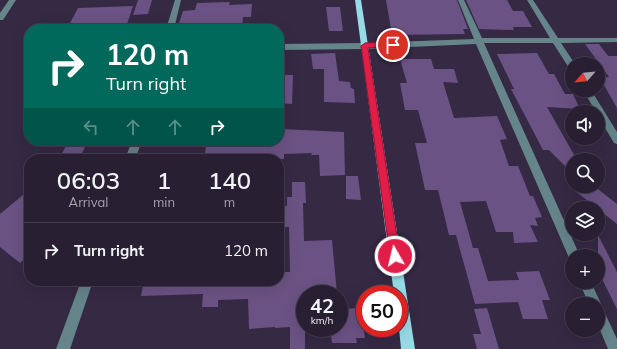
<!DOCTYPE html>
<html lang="en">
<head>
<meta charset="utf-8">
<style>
	:root { --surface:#281f33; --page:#30273b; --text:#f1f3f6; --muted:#a5a2ac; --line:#443d4e }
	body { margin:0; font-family:Mulish,sans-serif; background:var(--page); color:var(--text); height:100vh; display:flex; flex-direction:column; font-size:15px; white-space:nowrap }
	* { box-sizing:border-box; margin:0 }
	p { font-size:13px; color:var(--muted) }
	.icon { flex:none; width:22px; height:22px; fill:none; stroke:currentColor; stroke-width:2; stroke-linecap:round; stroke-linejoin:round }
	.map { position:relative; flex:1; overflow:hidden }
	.sheet { position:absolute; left:24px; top:154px; width:260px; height:132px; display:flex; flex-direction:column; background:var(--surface); border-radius:16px; box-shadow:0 4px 16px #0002,0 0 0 1px var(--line) }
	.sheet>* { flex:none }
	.guide { position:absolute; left:24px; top:24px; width:260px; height:122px; border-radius:16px; box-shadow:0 4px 16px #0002,0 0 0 1px var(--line); background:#00695c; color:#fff; overflow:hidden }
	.needle { width:26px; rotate:243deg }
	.tools { position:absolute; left:565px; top:57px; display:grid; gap:8px }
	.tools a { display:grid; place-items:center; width:40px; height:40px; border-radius:50%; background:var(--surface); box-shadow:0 4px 16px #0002,0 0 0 1px var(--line); font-size:20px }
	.speed { position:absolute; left:296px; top:285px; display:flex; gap:8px; font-size:20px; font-weight:700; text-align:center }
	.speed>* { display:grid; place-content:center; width:52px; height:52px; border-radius:50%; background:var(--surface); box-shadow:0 4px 16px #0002,0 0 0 1px var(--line); line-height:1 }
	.speed small { font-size:10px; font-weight:400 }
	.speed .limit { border:6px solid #d22; background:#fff; color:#111 }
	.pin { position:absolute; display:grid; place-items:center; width:34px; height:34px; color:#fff; margin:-17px; border:2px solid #fff; border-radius:50%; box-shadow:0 1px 4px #0007 }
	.me { position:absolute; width:44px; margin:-22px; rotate:352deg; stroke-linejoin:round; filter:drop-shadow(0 0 3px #0008) }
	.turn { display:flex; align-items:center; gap:14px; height:84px; padding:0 16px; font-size:18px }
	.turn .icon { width:52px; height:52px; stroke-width:2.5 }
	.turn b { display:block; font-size:28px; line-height:34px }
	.lanes { display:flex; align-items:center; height:38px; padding:0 16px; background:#0003; justify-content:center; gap:20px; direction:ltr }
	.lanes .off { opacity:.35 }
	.eta { display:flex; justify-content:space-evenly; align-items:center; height:68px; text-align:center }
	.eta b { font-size:24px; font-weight:600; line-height:28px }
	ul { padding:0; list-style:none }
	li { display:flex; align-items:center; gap:12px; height:56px; padding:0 16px; border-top:1px solid var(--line) }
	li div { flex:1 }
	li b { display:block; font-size:15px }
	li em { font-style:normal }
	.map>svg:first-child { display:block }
	.building { fill:#6b5284 }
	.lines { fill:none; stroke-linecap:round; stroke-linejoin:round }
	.minor { fill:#65858a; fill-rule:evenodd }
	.major { fill:#97dbe6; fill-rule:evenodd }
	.route { fill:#e11d48; stroke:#92132f }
</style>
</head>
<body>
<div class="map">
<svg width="617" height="349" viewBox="0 0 617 349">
	<rect width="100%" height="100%" fill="#352944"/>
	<g class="building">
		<polygon points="138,0 152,0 148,14 133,15"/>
		<polygon points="386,0 457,0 468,29 463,29 465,34 392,35"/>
		<polygon points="466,0 507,0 513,11 523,11 532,27 513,27 514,30 479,29"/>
		<polygon points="230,2 229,5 252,4 251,17 243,17 242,29 177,29 183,11 195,10 197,3"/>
		<polygon points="133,6 126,27 67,29 78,8"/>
		<polygon points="326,7 340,7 343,31 329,31"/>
		<polygon points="585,44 599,44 608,56 617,56 617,108 600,78 609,77"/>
		<polygon points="335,53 339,81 350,82 351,88 354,89 355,103 324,102 324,69 313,69 311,54"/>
		<polygon points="537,53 549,74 554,74 565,94 573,94 580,109 547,107 577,160 572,160 572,173 549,150 543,150 511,89 514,89 497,54"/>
		<polygon points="400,59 431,59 434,69 454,69 458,83 443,82 454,118 497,116 507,139 500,140 509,166 518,166 530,196 533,196 542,217 535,218 538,226 530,225 538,242 514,243 513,232 496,232 486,201 460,202 473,248 478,248 488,281 519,280 516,272 539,271 550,300 542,300 548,319 523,319 518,302 475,304 456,235 449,235 438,190 425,190 415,143 427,143 418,110 405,110 400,83 407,83"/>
		<polygon points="279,75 293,75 292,104 279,103"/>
		<polygon points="281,129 344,132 345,175 320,176 319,155 311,155 312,153 284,154 284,159 204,159 206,147 241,145 241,141 279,141 279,138 281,138"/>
		<polygon points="67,144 86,145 79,159 59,159"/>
		<polygon points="346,176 358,176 361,200 346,199"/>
		<polygon points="292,182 305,182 306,203 303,203 304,241 332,240 337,294 305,294 305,349 290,349 290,327 275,328 275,327 249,329 248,299 218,300 218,307 202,307 203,294 141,296 144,281 279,281 279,272 290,272 289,227 285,227 285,206 287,206 287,197 292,197"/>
		<polygon points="569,186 594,186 617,204 617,224"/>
		<polygon points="29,190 29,254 20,263 0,247 0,214"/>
		<polygon points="598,235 617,272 617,309 598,271"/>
		<polygon points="360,308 365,338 356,338 357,343 332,343 330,328 339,328 339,322 342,322 340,309"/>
		<polygon points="487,308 499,349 477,349 473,334 481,334 474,309"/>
	</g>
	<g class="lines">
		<g class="minor">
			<polygon points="9,0 16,0 3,20 0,20 0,13"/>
			<polygon points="175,0 181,0 174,29 166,29"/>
			<polygon points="458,0 464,0 482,38 550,38 527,0 533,0 558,38 617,38 617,42 561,43 575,64 572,64 572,69 569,68 553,43 484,43 580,256 572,256 572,261 570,260 476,44 365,49 279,50 279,44 365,43 474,39"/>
			<polygon points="583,90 591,90 617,132 617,144 614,143 598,116 598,112 596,112"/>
			<polygon points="132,141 142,141 135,159 125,159"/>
			<polygon points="81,281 93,281 70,349 56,349"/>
			<polygon points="579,282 591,282 601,304 600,306 602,307 617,339 617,349 608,349 598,325 598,304 589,304"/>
		</g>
		<polygon class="major" points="355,0 361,0 415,349 401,349 399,328 399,294 394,294"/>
	</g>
	<polygon class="route" points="393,42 397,45 396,46 368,48 400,256 399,259 395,261 391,259 390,256 361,46 365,43"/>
</svg>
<div class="tools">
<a><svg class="needle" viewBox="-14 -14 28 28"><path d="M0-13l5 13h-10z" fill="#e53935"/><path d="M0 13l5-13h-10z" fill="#a5a2ac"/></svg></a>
<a><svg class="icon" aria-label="sound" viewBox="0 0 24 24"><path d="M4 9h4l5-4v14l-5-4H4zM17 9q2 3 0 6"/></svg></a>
<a><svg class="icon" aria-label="search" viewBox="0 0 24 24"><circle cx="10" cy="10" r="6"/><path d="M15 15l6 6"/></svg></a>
<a><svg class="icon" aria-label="layers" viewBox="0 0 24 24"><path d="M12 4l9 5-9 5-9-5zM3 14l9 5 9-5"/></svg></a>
<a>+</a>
<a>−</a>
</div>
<div class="speed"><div>42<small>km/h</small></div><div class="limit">50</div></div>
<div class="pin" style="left:393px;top:45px;background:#d93025"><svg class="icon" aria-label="arrive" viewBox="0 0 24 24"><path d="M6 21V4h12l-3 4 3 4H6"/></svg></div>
<svg class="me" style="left:395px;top:256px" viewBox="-20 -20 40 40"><circle r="17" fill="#e11d48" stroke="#fff" stroke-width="3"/><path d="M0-11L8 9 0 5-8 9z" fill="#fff"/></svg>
<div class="guide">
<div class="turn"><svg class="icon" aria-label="right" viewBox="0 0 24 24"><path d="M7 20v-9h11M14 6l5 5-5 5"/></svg><div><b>120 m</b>Turn right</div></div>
<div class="lanes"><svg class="icon off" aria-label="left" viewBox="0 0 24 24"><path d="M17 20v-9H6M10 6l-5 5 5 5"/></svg><svg class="icon off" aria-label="ahead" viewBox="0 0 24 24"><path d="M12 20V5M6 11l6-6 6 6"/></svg><svg class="icon off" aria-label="ahead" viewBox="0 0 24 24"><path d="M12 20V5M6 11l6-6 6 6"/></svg><svg class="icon" aria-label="right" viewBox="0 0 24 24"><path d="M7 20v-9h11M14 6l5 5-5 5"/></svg></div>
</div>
<section class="sheet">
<div class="eta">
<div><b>06:03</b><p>Arrival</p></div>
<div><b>1</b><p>min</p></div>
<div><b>140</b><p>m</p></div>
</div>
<ul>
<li><svg class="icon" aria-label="right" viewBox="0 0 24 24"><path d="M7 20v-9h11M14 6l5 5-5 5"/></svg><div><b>Turn right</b></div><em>120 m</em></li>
</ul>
</section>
</div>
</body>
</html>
